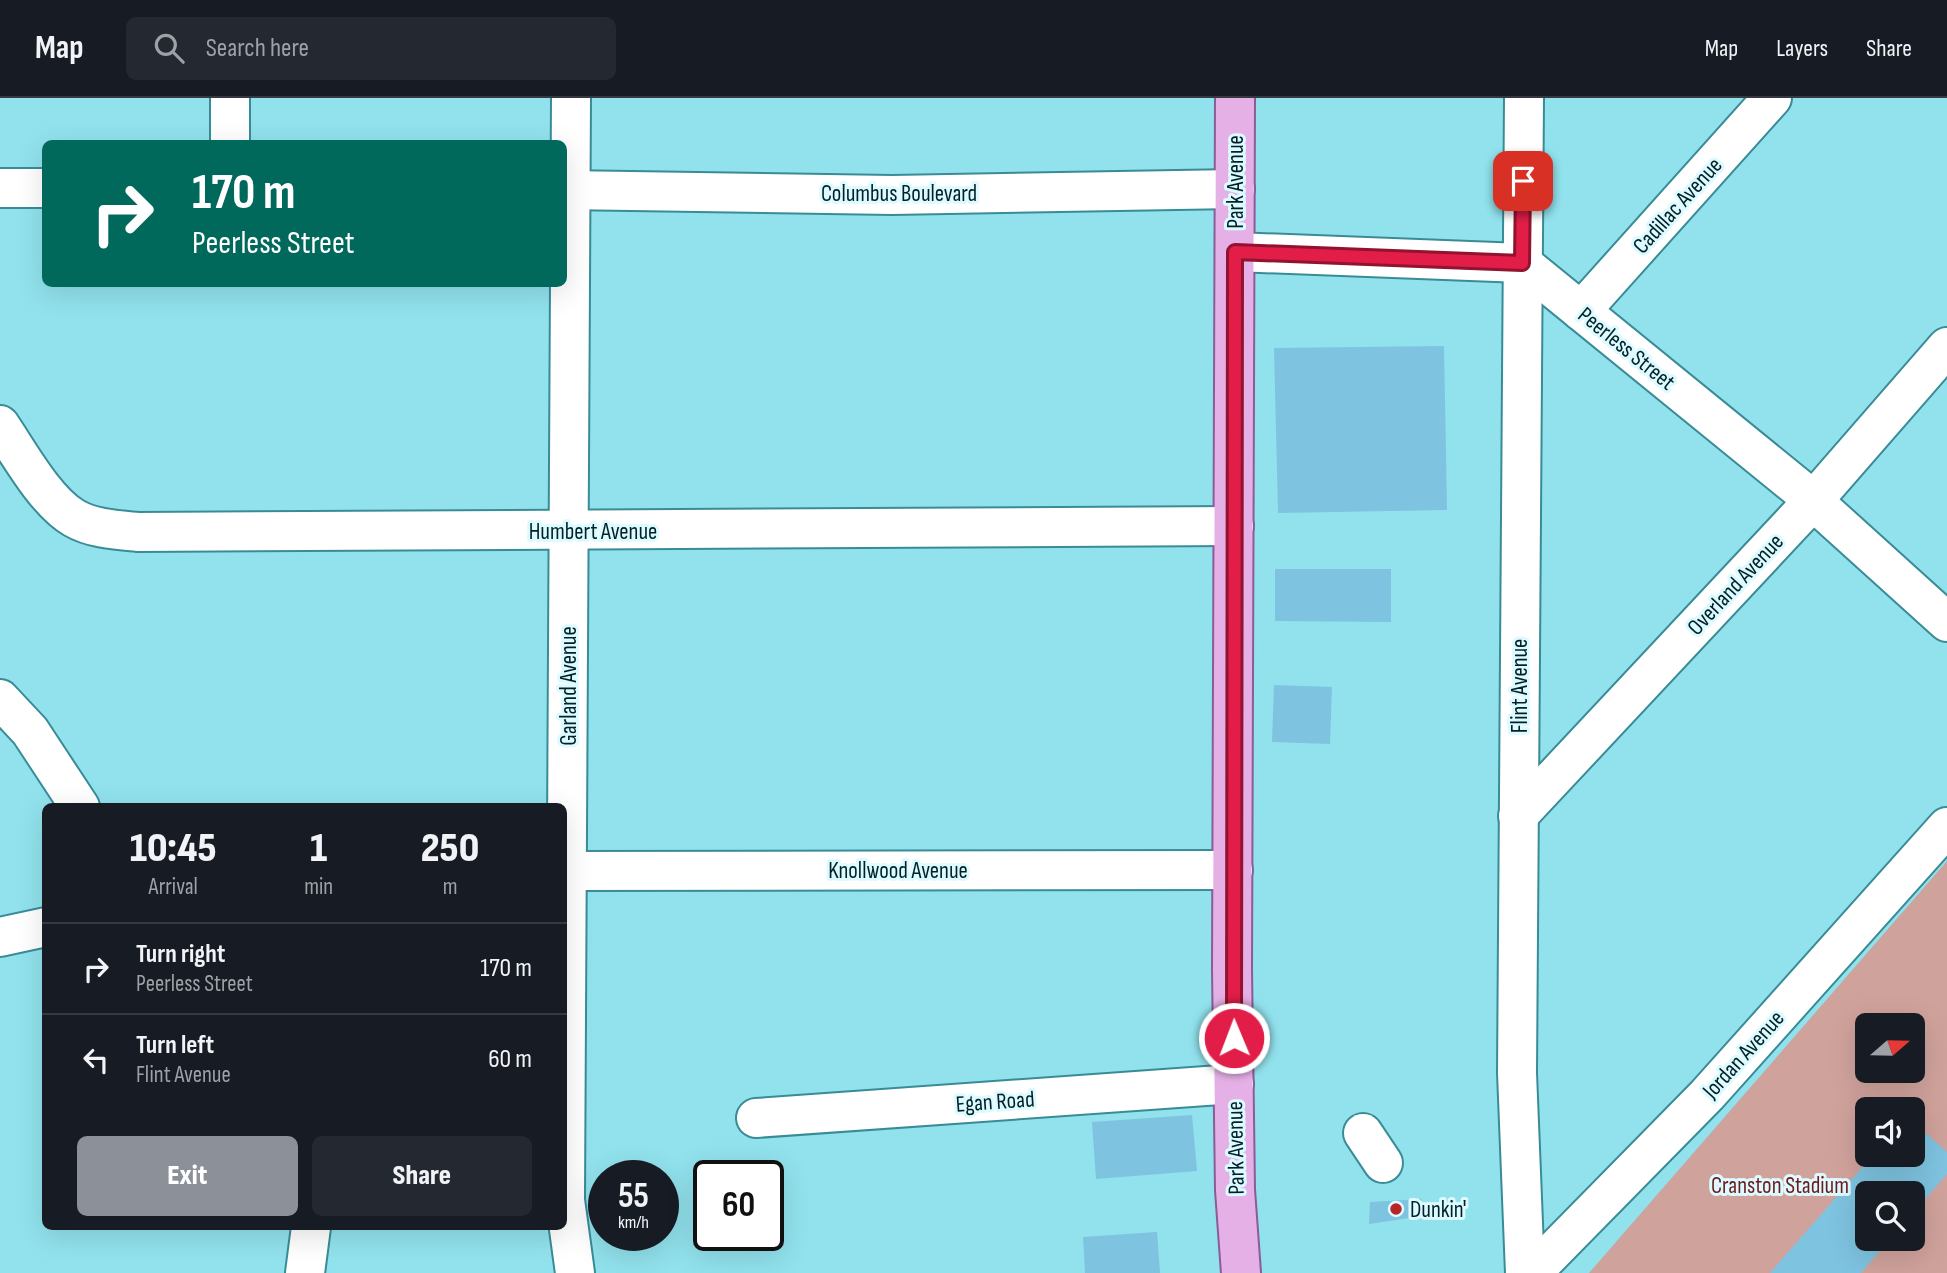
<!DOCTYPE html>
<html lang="en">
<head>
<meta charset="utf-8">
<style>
	:root { --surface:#171b24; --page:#242831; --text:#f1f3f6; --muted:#9ea1a6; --line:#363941; --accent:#8c9099 }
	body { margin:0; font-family:"Sofia Sans Condensed",sans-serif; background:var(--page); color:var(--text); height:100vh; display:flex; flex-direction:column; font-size:26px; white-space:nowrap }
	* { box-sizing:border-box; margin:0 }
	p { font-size:23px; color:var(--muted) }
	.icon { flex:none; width:38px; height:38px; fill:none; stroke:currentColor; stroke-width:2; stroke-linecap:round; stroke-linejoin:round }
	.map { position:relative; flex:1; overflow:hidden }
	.sheet { position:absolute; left:42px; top:705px; width:525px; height:427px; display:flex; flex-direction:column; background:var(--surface); border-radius:10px; box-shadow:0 7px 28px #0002 }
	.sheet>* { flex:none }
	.guide { position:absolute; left:42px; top:42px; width:525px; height:147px; border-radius:10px; box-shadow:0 7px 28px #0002; background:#00695c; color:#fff; overflow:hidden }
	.needle { width:46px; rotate:70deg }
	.controls { position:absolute; left:1855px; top:915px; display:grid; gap:14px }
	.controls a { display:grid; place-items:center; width:70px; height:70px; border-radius:10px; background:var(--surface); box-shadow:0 7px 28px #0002; font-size:35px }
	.speed { position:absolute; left:588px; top:1062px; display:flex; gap:14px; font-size:35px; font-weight:700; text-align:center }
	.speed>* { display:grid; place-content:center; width:91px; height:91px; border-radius:50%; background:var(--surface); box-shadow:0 7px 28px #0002; line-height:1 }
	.speed small { font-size:18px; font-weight:400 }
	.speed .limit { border:4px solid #111; border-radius:10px; background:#fff; color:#111 }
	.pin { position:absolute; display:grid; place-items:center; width:60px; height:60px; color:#fff; margin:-30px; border-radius:14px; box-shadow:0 4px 10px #0006 }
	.me { position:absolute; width:77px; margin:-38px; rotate:359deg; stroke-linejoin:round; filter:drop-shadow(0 0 5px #0008) }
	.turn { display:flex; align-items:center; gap:24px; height:147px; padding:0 35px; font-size:32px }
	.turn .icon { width:91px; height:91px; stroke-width:2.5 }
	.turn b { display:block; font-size:49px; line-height:60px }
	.eta { display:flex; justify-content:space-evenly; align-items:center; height:119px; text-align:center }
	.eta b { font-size:42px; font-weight:800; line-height:49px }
	.cta { display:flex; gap:14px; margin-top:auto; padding:14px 35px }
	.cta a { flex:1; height:80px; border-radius:10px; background:var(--accent); color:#fff; font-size:28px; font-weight:800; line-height:80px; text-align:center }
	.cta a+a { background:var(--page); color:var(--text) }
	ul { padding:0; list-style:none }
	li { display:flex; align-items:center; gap:21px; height:91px; padding:0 35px; border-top:2px solid var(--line) }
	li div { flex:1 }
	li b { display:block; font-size:26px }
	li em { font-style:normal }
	header { display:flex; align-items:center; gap:42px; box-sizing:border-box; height:98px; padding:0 35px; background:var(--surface); border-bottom:2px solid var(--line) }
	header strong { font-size:33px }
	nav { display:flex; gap:38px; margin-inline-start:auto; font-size:24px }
	.search { width:490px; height:63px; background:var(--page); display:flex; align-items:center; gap:18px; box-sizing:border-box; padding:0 24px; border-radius:10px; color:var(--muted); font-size:26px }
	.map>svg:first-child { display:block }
	.green { fill:#d0a29c; fill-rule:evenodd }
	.building { fill:#7ec3e0 }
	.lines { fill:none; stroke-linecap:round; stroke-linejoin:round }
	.minor-casing { stroke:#398c96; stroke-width:42 }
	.major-casing { stroke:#8a5c98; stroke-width:42 }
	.minor { stroke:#fff; stroke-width:38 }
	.major { stroke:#e5b0e6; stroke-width:38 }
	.route-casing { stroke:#92132f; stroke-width:18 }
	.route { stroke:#e11d48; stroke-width:12 }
	.poi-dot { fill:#b62626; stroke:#dcfaff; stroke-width:2.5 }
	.labels { text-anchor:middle; stroke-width:6; stroke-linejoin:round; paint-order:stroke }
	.street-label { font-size:23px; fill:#002226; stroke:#dcfaff }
	.park-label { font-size:23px; fill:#6f1a18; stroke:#dcfaff }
	.poi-label { font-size:23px; fill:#002226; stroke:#dcfaff; text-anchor:start }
</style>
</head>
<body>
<header>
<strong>Map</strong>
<div class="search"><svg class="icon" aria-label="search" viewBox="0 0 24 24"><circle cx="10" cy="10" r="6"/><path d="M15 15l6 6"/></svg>Search here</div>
<nav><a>Map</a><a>Layers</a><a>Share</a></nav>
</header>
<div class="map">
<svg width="1947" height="1175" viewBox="0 0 1947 1175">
	<rect width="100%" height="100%" fill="#91e2ed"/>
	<path class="green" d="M1947,763v412h-358zM1867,928h46v45h-46zM1867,1012h46v45h-46zM1867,1096h46v45h-46z"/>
	<g class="building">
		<polygon points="1444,248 1447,412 1278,415 1274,250"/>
		<polygon points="1275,471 1391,471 1391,524 1275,523"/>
		<polygon points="1274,587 1332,589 1330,646 1272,644"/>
		<polygon points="1192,1017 1197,1073 1096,1081 1092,1024"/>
		<polygon points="1913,1024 1947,1054 1947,1076 1913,1115 1913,1096 1867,1096 1867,1141 1890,1141 1861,1175 1770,1175 1873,1057 1913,1057"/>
		<polygon points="1421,1101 1423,1118 1369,1126 1370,1104"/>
		<polygon points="1157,1134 1160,1175 1085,1175 1083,1139"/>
	</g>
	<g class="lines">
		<defs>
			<g id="minor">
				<polyline points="230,0 230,46"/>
				<polyline points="571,0 565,1102 575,1175"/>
				<polyline points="1524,0 1517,975 1525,1175"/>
				<polyline points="0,90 46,90"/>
				<polyline points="564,92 892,97 1235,91"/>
				<polyline points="1235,154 1522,165 1801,392 1947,524"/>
				<polyline points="1581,213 1772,0"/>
				<path d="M0,327c19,28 45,76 74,93 19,11 43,12 64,14l1096,-6"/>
				<polyline points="0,601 30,633 80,709"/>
				<polyline points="1518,718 1812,404 1947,249"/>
				<polyline points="564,773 1233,772"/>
				<polyline points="0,839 46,829"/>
				<polyline points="756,1020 1234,986"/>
				<polyline points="1363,1035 1383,1065"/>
				<polyline points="305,1175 311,1129"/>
				<polyline points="1532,1175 1707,997 1947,729"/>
			</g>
			<polyline id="major" points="1235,0 1232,871 1235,1092 1241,1175"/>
		</defs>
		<use href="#minor" class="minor-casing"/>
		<use href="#major" class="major-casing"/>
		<use href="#minor" class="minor"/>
		<use href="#major" class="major"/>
	</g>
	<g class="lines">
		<defs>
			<polyline id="route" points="1234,940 1235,154 1522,165 1523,83"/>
		</defs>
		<use href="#route" class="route-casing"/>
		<use href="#route" class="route"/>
	</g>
	<circle class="poi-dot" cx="1396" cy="1111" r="7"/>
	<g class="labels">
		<g class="street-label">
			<text transform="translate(1235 84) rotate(-90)" y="8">Park Avenue</text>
			<text x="899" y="103">Columbus Boulevard</text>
			<text transform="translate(1677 107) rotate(-48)" y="8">Cadillac Avenue</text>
			<text transform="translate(1627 250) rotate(39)" y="8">Peerless Street</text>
			<text x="593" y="441">Humbert Avenue</text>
			<text transform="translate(1735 486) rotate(-47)" y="8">Overland Avenue</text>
			<text transform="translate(568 588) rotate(-90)" y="8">Garland Avenue</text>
			<text transform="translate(1519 588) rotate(-90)" y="8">Flint Avenue</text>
			<text x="898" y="780">Knollwood Avenue</text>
			<text transform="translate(1743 956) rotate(-48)" y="8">Jordan Avenue</text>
			<text transform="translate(995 1003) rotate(-4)" y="8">Egan Road</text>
			<text transform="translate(1235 1050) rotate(-91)" y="8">Park Avenue</text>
		</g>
		<g class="park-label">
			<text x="1780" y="1095">Cranston Stadium</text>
		</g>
		<g class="poi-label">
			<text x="1410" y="1119">Dunkin'</text>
		</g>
	</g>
</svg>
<div class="controls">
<a><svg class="needle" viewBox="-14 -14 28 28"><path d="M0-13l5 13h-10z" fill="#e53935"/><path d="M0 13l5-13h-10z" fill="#9ea1a6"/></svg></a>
<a><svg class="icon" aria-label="sound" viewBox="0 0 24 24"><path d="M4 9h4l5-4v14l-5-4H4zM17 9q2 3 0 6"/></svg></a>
<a><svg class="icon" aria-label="search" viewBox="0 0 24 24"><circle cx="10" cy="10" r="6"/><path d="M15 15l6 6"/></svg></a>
</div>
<div class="speed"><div>55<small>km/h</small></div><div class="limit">60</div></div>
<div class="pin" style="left:1523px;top:83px;background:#d93025"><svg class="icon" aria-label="arrive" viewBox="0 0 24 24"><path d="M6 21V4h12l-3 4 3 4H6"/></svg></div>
<svg class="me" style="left:1234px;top:940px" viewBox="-20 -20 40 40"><circle r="17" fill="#e11d48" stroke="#fff" stroke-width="3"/><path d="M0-11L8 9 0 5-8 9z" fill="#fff"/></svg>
<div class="guide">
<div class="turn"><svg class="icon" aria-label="right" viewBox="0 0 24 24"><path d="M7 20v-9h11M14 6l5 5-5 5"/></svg><div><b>170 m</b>Peerless Street</div></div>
</div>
<section class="sheet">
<div class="eta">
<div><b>10:45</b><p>Arrival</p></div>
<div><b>1</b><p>min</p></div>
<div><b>250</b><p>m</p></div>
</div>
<ul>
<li><svg class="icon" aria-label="right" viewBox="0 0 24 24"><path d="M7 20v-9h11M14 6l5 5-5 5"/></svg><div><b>Turn right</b><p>Peerless Street</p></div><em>170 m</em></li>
<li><svg class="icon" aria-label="left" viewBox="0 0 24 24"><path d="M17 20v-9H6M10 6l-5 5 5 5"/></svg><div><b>Turn left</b><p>Flint Avenue</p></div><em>60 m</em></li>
</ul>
<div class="cta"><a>Exit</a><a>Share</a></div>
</section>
</div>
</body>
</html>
